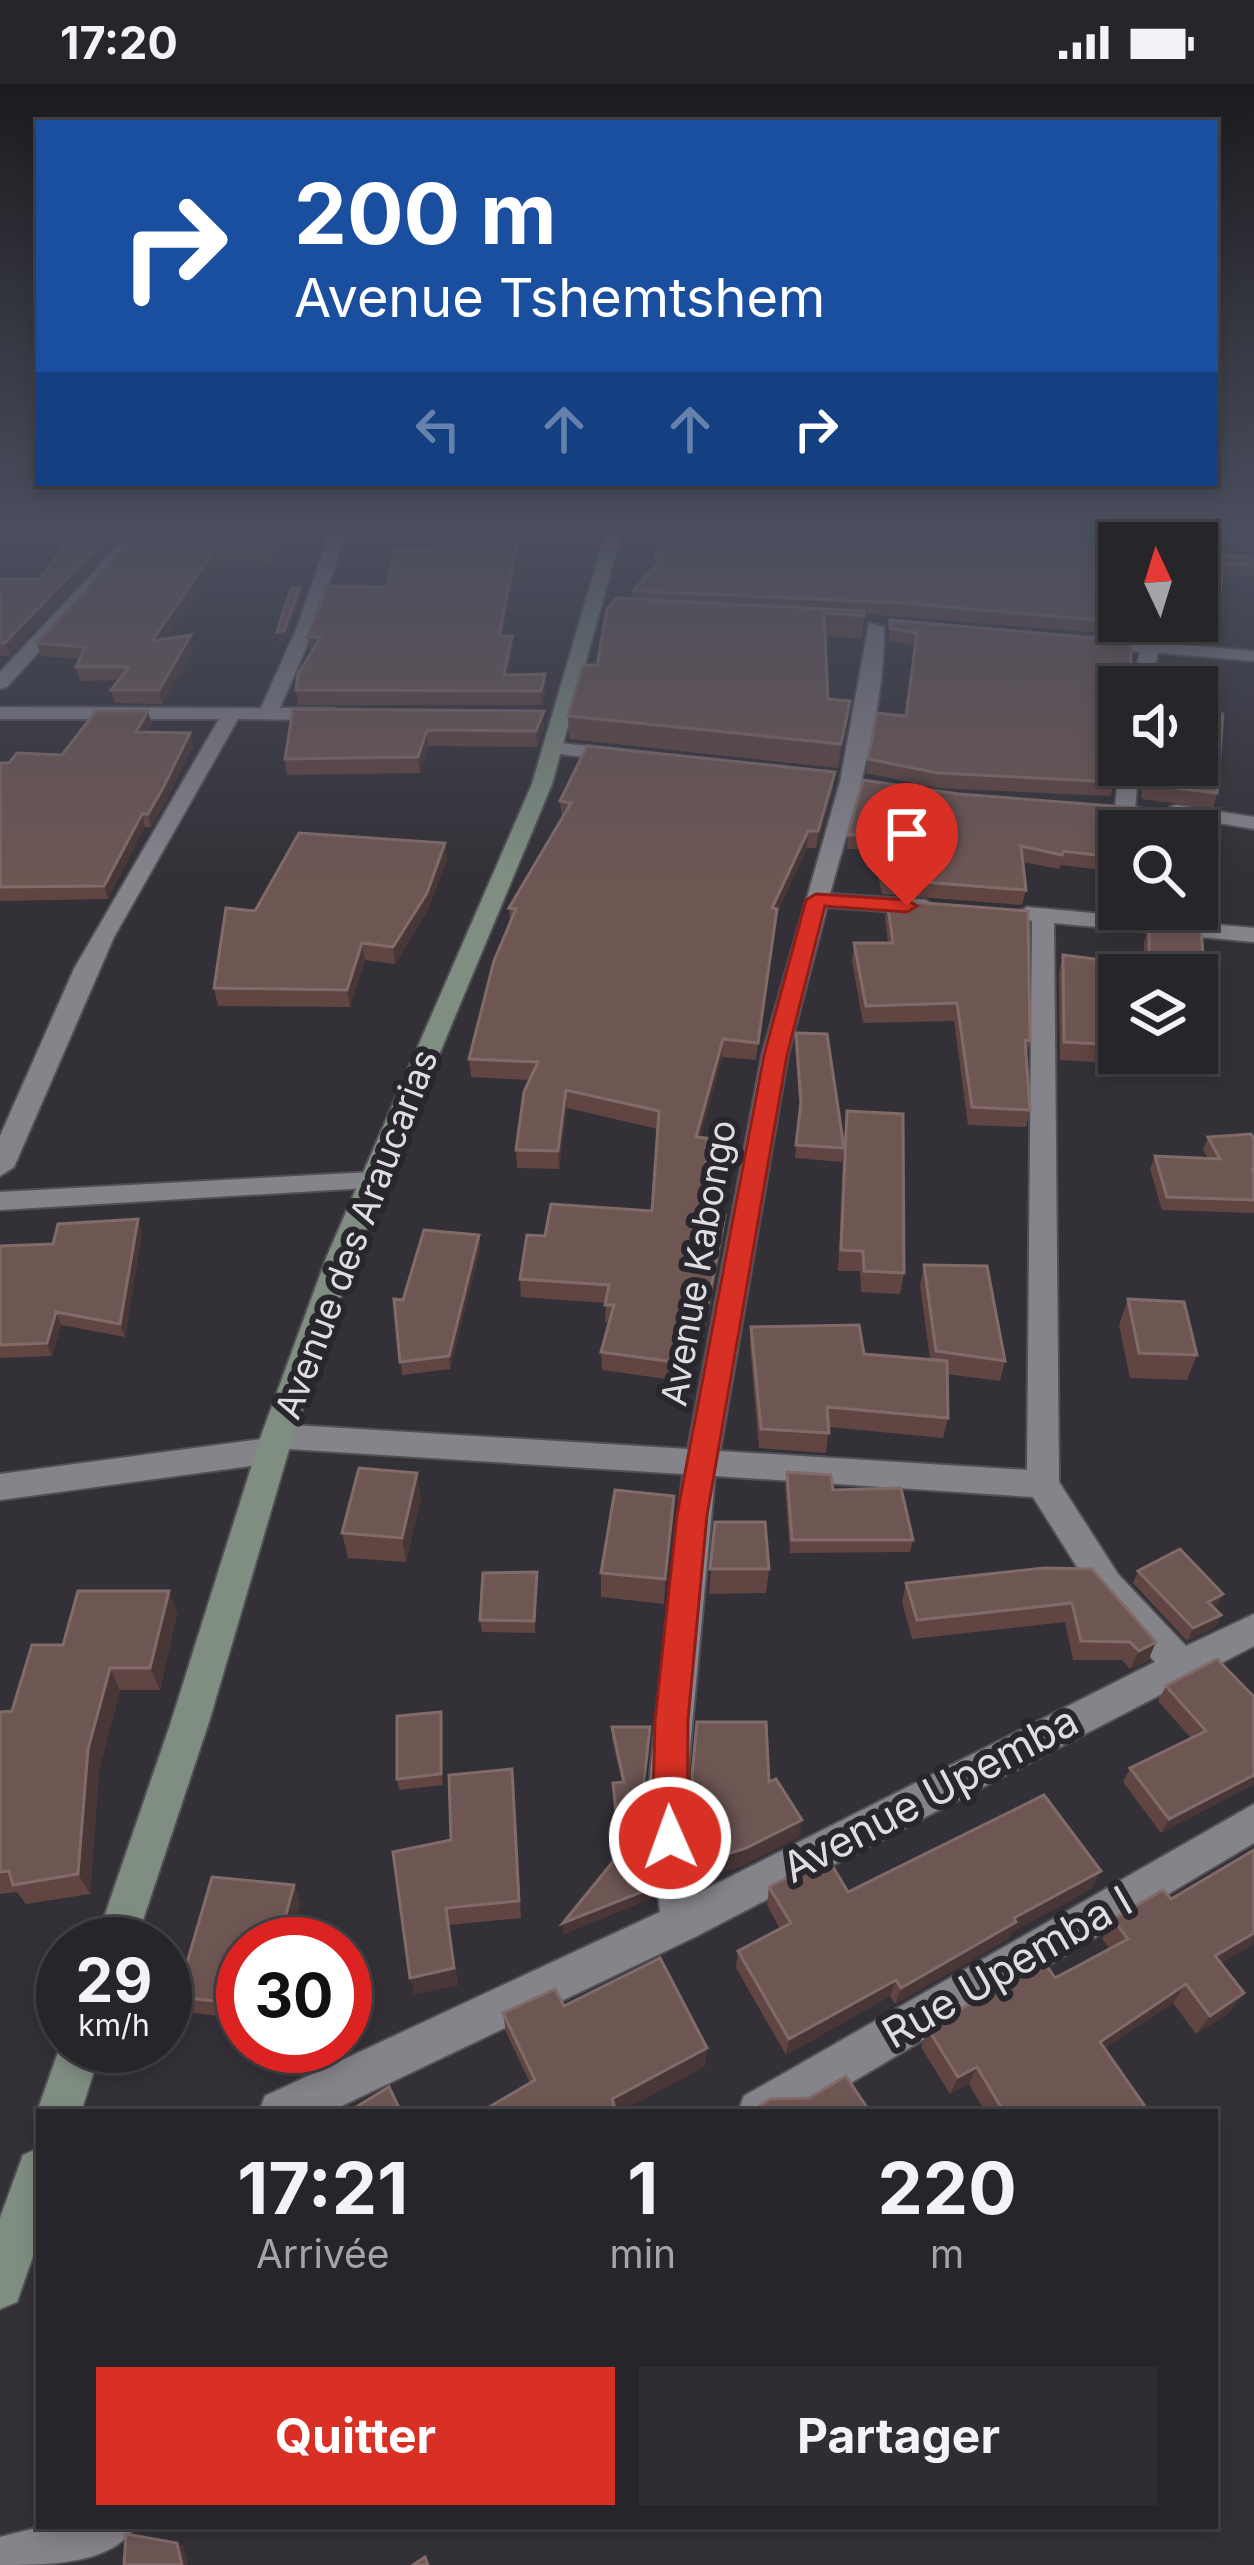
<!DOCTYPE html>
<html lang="fr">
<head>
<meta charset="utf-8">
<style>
	:root { --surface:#262529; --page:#2e2d31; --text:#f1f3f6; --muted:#a4a5a8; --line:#424246; --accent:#d93025 }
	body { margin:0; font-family:Inter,sans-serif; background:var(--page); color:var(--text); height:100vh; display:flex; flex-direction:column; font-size:45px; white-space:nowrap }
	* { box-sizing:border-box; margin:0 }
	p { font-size:39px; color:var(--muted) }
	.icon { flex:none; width:66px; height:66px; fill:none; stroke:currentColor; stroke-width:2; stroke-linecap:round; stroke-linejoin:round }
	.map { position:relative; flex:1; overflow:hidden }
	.panel { position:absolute; left:36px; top:2025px; width:1182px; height:420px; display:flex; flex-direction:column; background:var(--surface); border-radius:0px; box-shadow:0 6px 18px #0003,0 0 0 3px var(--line) }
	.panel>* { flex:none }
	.top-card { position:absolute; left:36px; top:36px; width:1182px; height:366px; border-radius:0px; box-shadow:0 6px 18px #0003,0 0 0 3px var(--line); background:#1a4fa0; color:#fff; overflow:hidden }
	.needle { width:78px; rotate:356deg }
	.tools { position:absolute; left:1098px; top:438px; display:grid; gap:24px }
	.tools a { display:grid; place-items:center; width:120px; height:120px; border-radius:0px; background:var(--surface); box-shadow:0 6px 18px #0003,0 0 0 3px var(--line); font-size:60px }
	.speed { position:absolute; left:36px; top:1833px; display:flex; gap:24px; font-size:60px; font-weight:700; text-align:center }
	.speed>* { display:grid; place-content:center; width:156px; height:156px; border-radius:50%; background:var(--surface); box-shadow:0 6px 18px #0003,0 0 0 3px var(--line); line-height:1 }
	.speed small { font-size:30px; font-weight:400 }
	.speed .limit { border:18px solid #d22; background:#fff; color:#111 }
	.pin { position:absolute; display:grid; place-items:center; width:102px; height:102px; color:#fff; margin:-123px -51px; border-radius:50% 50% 50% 0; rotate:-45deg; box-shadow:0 0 12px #0007 }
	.pin .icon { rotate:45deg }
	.me { position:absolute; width:132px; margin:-66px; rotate:358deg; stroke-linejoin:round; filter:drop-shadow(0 0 9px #0008) }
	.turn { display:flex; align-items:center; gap:42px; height:252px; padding:0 60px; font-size:54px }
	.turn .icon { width:156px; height:156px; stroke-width:2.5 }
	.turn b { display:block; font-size:84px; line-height:102px }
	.lanes { display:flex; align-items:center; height:114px; padding:0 60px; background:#0003; justify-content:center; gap:60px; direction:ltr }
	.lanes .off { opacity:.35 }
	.eta { display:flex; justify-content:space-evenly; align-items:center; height:204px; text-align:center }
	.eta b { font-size:72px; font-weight:700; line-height:84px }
	.primary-button { display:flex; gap:24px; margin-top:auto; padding:24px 60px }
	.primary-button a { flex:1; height:138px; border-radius:0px; background:var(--accent); color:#fff; font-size:48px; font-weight:700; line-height:138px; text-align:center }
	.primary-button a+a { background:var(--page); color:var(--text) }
	.status { display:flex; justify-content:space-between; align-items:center; height:84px; padding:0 60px; background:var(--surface); direction:ltr }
	.status svg { height:33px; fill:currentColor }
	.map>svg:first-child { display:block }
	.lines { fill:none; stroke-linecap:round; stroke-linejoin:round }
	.street-casing { stroke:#515055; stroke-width:4 }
	.secondary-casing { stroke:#515055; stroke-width:4 }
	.street { fill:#86848b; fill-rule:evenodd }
	.secondary { fill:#808e82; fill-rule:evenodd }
	.wall { fill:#604542 }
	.shaded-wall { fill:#493636 }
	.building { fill:#6e5653; stroke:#806b69; stroke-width:3 }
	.route { fill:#d93025; stroke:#8d1f18; stroke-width:3 }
	.labels { text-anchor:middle; stroke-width:12; stroke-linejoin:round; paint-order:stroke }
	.street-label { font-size:36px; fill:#dedde1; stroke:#29272d }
	.near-street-label { font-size:42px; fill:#dedde1; stroke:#29272d }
</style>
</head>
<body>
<div class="status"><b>17:20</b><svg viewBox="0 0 49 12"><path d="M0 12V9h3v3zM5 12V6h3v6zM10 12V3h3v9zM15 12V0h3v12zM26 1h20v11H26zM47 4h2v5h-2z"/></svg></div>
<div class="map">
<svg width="1254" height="2481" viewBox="0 0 1254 2481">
	<rect width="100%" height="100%" fill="#333137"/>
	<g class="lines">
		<defs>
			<g id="street">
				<polygon points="132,447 148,447 7,603 0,605 0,588"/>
				<polygon points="330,447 346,447 316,541 280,624 333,624 343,630 333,636 238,635 114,853 14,1083 0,1092 0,1052 74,885 219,635 0,635 0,623 261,624 298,541"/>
				<path d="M869,539l15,4c1,89 -31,182 -54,267l95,6 11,7 -11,7 -98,-7 -39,148 -68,396 307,19 5,-549 -16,-7 11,-7 227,21v14l-200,-19 5,559 59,92 68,72 68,-32v32l-559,291 -366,175h-70l6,-16 395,-184 -12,-120 35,-318 -394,-25 -5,10 -11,4 -273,37v-26l262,-35 4,-12 11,-3 411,25 74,-394 78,-273zM715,1392l318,21 61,97 61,68 -457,231 -12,-101z"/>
				<polygon points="1092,553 1254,567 1254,577 1158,569 1150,603 1132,603 1140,568 1086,562 1086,554"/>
				<polygon points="551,658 623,666 633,672 623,678 544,668 544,660"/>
				<polygon points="1119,681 1139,681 1135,725 1125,731 1115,725"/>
				<polygon points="1177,721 1254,733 1254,745 1170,731 1170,723"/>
				<polygon points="372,1088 386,1097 382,1103 0,1126 0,1108"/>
				<polygon points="1254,1720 1254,1759 802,2028 738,2028 744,2012"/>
				<path d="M44,2442h91c-22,39 -89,39 -135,39v-28z"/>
			</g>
			<g id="secondary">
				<polygon points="606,447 622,447 552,700 355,1172 293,1352 209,1638 135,1860 95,1860 171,1638 261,1352 327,1172 532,700"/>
				<polygon points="63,1954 63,1962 102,1962 81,2028 39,2028 39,2033 37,2028"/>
				<polygon points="39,2064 39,2155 17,2218 0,2225 0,2134 23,2071"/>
			</g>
		</defs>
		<use href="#street" class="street-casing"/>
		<use href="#secondary" class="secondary-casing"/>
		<use href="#street" class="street"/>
		<use href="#secondary" class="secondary"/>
	</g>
	<g class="wall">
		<polygon points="66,447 126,447 9,572 0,572 0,495 40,495 62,465"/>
		<polygon points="141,447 291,447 279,478 218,477 165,555 191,551 194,564 162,620 115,619 111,606 119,596 80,597 76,583 80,575 41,572 37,559"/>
		<polygon points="439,447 552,447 545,464 520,462 503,552 512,552 513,566 508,591 545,590 546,605 542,621 298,621 296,606 312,567 309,567 307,553 387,503 429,466"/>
		<polygon points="962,447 1254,447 1254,467 1197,462 1200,469 1254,473 1254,493 1222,491 1217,538 1214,550 1130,544 1128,551 864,530 862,555 825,552 828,615 850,617 838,684 569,655 568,632 633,515 633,507 654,483 655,472 1119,537 1197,537 1125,454"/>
		<polygon points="890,536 1119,603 1119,677 1117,678 1111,712 936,704 866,689 868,675 906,632 915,562 889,557"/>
		<polygon points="293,625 544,642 537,663 428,662 420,689 287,691 285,675"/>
		<polygon points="148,627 151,640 147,648 190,649 193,662 166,717 151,743 145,743 108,815 0,817 0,679 62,671"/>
		<polygon points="1143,681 1197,681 1217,709 1213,724 1141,715"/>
		<polygon points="863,696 959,710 1215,730 1212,778 1207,792 1197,791 1197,747 1119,747 1119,788 1061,781 1059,785 1023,778 1026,806 1022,821 882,810 872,765 847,765 848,751"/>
		<polygon points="833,705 816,764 807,764 777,829 756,976 722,973 700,1053 705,1131 724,1150 705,1248 689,1246 673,1296 602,1286 601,1268 609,1239 605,1238 606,1219 521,1213 520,1195 545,1152 652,1127 658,1045 567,1024 559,1085 517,1084 516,1066 530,996 471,993 469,975 510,840 509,824 562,734 560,717"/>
		<polygon points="445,759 447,776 428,825 395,880 365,876 350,923 218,922 214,904 255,827"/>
		<polygon points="887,816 1030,957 1026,974 1030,1026 1026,1043 968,1041 954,937 863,939 852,877 854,859 888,859 885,833"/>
		<polygon points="1149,840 1201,846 1209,940 1203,959 1197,958 1197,891 1119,891 1119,969 1141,969 1138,981 1060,976 1059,889 1063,871 1144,881 1144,858"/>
		<polygon points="796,949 843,1061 847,1027 904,1189 900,1210 861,1208 860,1187 838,1187 843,1072 842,1078 795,1074 800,1031 795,962"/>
		<polygon points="1208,1053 1254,1054 1254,1129 1162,1126 1150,1085 1155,1072 1208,1074 1203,1066"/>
		<polygon points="142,1148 125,1253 61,1241 52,1272 0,1274 0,1162 53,1160"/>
		<polygon points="479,1151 480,1164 450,1285 402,1291 394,1215 403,1216"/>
		<polygon points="924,1181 1005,1277 1000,1297 947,1290 948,1334 943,1354 829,1343 826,1369 759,1364 750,1263 751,1243 864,1270 930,1276 920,1201"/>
		<polygon points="1128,1215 1197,1271 1187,1296 1130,1294 1119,1241"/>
		<polygon points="787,1388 833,1406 913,1456 910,1468 790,1469 785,1401"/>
		<polygon points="417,1389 421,1414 406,1478 348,1474 342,1449"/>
		<polygon points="674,1412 664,1520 601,1513 601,1489"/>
		<polygon points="715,1438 769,1485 766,1509 709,1510"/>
		<polygon points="1092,1485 1148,1577 1130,1585 1122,1576 1073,1576 1065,1538 912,1555 902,1518 906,1499"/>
		<polygon points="1138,1487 1223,1510 1217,1522 1214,1524 1221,1531 1215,1543 1187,1557 1133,1499"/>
		<polygon points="537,1488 535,1549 482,1548 480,1536"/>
		<polygon points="177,1529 160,1606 120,1606 99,1686 90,1810 26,1820 17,1808 0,1810 0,1628 12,1627 63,1561"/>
		<polygon points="1166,1602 1254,1613 1254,1700 1161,1749 1123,1698 1130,1684 1191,1654 1158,1617"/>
		<polygon points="697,1638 769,1698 799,1753 744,1781 701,1794 691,1708"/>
		<polygon points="443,1640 443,1701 399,1706 397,1695"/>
		<polygon points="612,1643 650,1643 644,1702 654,1813 564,1850 563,1839 619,1770 613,1699 622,1698 612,1655"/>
		<polygon points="514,1704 521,1834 449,1841 458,1901 414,1910 451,1756"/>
		<polygon points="212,1793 294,1801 300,1818 289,1860 243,1860 243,1935 186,1928 177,1913"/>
		<polygon points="769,1803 848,1808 1091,1805 1012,1848 1008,1855 895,1920 890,1912 786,1971 736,1884 738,1867 780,1845 767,1821"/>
		<polygon points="1113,1835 1221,1880 1230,1928 1196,1950 1173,1919 1105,1964 1139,2028 985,2028 969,2000 950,2010 921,1963 928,1945 1055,1894 1110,1865 1102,1855"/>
		<polygon points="564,1922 707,1964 705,1982 620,2028 481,2028 530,1999 506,1948 503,1929"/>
	</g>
	<g class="shaded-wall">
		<polygon points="112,447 126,447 9,572 5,559"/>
		<polygon points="284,447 291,447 279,478 277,465"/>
		<polygon points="546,447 552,447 545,464 545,450"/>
		<polygon points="519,449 520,462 500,566 499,552"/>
		<polygon points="216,464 218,477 155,570 152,557"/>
		<polygon points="300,504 302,515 285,558 278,559 277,548"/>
		<polygon points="191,551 194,564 162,620 159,606"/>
		<polygon points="512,552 513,566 505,605 504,591"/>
		<polygon points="545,590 546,605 542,621 541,607"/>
		<polygon points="850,617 847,641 838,684 841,660"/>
		<polygon points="148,627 151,640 139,661 136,648"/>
		<polygon points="544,627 544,642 537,663 536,647"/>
		<polygon points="427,646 428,662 420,689 418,673"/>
		<polygon points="190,649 193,662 166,717 151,743 148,730"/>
		<polygon points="835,688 833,705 816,764 818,747"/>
		<polygon points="142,730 145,743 108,815 104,802"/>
		<polygon points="808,747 807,764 777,829 756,976 772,824"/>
		<polygon points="445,759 447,776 428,825 395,880 393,863"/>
		<polygon points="362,859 365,876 350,923 347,906"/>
		<polygon points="723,955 722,973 696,1071 696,1053"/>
		<polygon points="566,1006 567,1024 559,1085 558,1067"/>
		<polygon points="725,1132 724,1150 705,1248 706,1230"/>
		<polygon points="138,1135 142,1148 125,1253 120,1240"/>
		<polygon points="479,1151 480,1164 450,1285 449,1272"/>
		<polygon points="56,1228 61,1241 52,1272 47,1259"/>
		<polygon points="689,1228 689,1246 673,1296 674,1278"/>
		<polygon points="417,1389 421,1414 406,1478 402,1454"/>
		<polygon points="674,1412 673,1437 664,1520 665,1495"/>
		<polygon points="169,1507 177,1529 160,1606 150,1584"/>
		<polygon points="1223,1510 1217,1522 1202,1530 1208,1518"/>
		<polygon points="1221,1531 1215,1543 1187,1557 1193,1544"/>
		<polygon points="1156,1558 1148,1577 1130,1585 1139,1567"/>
		<polygon points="110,1584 120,1606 99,1686 90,1810 78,1790 88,1665"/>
		<polygon points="441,1628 443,1640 443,1701 441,1690"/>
		<polygon points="1254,1691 1254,1700 1161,1749 1169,1735"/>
		<polygon points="802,1736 799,1753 744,1781 701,1794 702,1778"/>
		<polygon points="1101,1787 1091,1805 1012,1848 1008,1855 895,1920 901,1904 1014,1834"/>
		<polygon points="294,1801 300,1818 289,1860 278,1860"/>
		<polygon points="654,1803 654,1813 564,1850 563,1839"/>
		<polygon points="446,1824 458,1901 414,1910 410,1894"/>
		<polygon points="1254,1849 1254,1860 1202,1891 1215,1872"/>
		<polygon points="896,1896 890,1912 786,1971 789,1955"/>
		<polygon points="1186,1900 1173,1919 1089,1975 1100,1958"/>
		<polygon points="1244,1909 1230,1928 1196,1950 1210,1932"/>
		<polygon points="707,1964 705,1982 620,2028 601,2028 612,2015"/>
		<polygon points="977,1983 969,2000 950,2010 958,1993"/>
		<polygon points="177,2459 184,2462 188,2481 182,2481"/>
	</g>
	<g class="building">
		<polygon points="66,447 112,447 5,559 0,559 0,495 40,495 62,465"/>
		<polygon points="141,447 284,447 277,465 216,464 152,557 191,551 159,606 111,606 129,583 76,583 85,563 37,559"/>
		<polygon points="439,447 546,447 545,450 519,449 499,552 512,552 504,591 545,590 541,607 296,606 298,590 321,553 307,553 327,502 387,503 395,466 429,466"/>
		<polygon points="659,447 815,447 1119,460 1119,537 1131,537 1131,539 901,519 633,507 664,472 655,472"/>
		<polygon points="1131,447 1254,447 1254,456 1200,450 1195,454 1197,459 1122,459"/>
		<polygon points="1197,460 1200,469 1254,473 1254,481 1223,479 1217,538 1197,536"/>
		<polygon points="291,504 300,504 284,547 277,548"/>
		<polygon points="617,514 864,527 864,532 824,529 828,615 850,617 841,660 568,632 583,581 597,581 607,525"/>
		<polygon points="890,536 1131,557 1131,603 1119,603 1119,666 1114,698 938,689 868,675 877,629 906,632 917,549 890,544"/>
		<polygon points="293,625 544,627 536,647 427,646 418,673 285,675"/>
		<polygon points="96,627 148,627 136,648 190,649 163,704 148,730 142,730 104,802 0,803 0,679 9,679 17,669 62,671"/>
		<polygon points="1197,627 1223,630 1217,709 1145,700 1146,681 1197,681"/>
		<polygon points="587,662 835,688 818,747 808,747 772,824 777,825 758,959 723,955 696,1053 707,1054 705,1131 725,1132 706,1230 689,1228 674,1278 601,1268 614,1221 605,1221 609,1201 520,1195 527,1151 545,1152 551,1120 652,1127 659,1027 566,1006 558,1067 516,1066 524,1008 538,978 469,975 494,877 516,825 509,824 571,719 560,717"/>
		<polygon points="863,696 959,710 1215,730 1212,778 1197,776 1197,747 1119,747 1119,774 1064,767 1062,771 1021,762 1026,806 884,795 873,751 848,751"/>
		<polygon points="299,749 445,759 427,809 393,863 362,859 347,906 214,904 226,824 255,827"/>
		<polygon points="887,816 1028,827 1030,957 1025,956 1030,1026 972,1023 957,919 866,922 854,859 893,859"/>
		<polygon points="1149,840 1201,846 1209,940 1197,939 1197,891 1119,891 1119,961 1064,958 1063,871 1149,882"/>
		<polygon points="796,949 827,950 844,1064 796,1061 801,1018"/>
		<polygon points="847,1027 903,1030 904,1189 864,1187 863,1167 841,1166"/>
		<polygon points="1251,1050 1254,1054 1254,1085 1252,1085 1254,1089 1254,1116 1167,1113 1155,1072 1220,1075 1208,1053"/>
		<polygon points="138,1135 120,1240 56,1228 47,1259 0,1261 0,1162 53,1160 58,1140"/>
		<polygon points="424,1146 479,1151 449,1272 400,1278 394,1215 403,1216"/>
		<polygon points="924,1181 987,1182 1005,1277 936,1267"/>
		<polygon points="1128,1215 1184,1218 1197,1271 1139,1269"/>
		<polygon points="859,1241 864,1270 947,1277 948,1334 827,1323 829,1349 761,1345 751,1243"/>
		<polygon points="359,1384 417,1389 402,1454 342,1449"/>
		<polygon points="787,1388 831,1391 833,1406 901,1404 913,1456 792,1456"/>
		<polygon points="615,1406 674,1412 665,1495 601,1489"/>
		<polygon points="715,1438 765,1438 769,1485 710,1485"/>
		<polygon points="1180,1465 1223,1510 1208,1518 1221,1531 1193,1544 1138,1487"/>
		<polygon points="1044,1484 1092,1485 1156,1558 1139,1567 1130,1558 1081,1557 1072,1519 917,1536 906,1499"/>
		<polygon points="537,1488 534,1537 480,1536 483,1489"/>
		<polygon points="78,1507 169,1507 150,1584 110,1584 88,1665 78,1790 13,1801 9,1787 0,1788 0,1628 12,1627 32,1561 63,1561"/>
		<polygon points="1217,1575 1254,1613 1254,1691 1169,1735 1130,1684 1206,1647 1166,1602"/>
		<polygon points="441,1628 441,1690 397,1695 397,1632"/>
		<polygon points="697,1638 766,1638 769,1698 776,1695 802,1736 746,1764 702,1778 692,1691"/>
		<polygon points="612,1643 650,1643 644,1697 654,1803 563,1839 620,1769 613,1699 624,1698"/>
		<polygon points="512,1685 519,1817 446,1824 454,1884 410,1894 393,1768 451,1756 449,1691"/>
		<polygon points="1044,1711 1101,1787 1014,1834 1016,1838 901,1904 896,1896 789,1955 738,1867 791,1839 769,1803 827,1773 848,1808"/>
		<polygon points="1254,1766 1254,1849 1215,1872 1244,1909 1210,1932 1186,1900 1100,1958 1144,2021 1134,2028 1004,2028 977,1983 958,1993 928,1945 1043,1876 1055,1894 1128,1855 1113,1835 1163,1806 1171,1815"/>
		<polygon points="212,1793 294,1801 278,1860 243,1860 243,1920 177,1913"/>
		<polygon points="660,1874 707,1964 612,2015 614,2021 602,2028 481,2028 535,1996 503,1929 555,1905 564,1922"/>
		<polygon points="846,1992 870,2028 751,2028 770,2015 809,2014"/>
		<polygon points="389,2003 401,2028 348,2028"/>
		<polygon points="126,2450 177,2459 182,2481 124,2481"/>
		<polygon points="425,2473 428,2481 413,2481"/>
	</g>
	<linearGradient id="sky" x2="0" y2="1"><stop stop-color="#1c1b1e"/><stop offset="0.56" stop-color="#4a4e5e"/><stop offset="1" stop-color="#4a4e5e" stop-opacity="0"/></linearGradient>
	<rect width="1254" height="794" fill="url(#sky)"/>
	<polygon class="route" points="816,810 907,816 917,822 907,828 825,822 787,971 707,1431 688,1636 687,1754 682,1766 670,1771 657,1766 652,1754 655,1636 677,1431 764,971 806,816"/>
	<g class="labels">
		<g class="street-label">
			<text transform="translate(356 1150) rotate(-69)" y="13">Avenue des Araucarias</text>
			<text transform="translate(698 1179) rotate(-80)" y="13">Avenue Kabongo</text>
		</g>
		<g class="near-street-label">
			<text transform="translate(930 1710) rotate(-28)" y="15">Avenue Upemba</text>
			<text transform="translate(1007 1883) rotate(-30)" y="15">Rue Upemba I</text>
		</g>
	</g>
</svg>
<div class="tools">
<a><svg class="needle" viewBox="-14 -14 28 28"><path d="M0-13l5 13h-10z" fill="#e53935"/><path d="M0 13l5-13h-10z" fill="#a4a5a8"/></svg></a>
<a><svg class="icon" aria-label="sound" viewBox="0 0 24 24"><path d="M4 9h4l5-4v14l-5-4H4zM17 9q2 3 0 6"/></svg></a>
<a><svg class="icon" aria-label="search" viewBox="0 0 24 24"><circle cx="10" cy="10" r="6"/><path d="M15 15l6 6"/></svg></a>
<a><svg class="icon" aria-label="layers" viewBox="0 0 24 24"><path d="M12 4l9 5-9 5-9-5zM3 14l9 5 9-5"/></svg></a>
</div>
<div class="speed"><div>29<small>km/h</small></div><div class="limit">30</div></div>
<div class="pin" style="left:907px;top:822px;background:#d93025"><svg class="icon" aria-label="arrive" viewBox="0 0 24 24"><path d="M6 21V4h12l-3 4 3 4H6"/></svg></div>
<svg class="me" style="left:670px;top:1754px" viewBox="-20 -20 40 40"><circle r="17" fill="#d93025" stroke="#fff" stroke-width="3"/><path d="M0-11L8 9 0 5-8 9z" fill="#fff"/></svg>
<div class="top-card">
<div class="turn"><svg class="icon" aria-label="right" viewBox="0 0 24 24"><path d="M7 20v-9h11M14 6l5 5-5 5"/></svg><div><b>200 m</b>Avenue Tshemtshem</div></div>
<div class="lanes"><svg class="icon off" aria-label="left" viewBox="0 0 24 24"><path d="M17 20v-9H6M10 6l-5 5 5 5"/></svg><svg class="icon off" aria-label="ahead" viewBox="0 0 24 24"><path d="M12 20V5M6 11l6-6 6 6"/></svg><svg class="icon off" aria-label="ahead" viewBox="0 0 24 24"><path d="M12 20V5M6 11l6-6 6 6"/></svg><svg class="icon" aria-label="right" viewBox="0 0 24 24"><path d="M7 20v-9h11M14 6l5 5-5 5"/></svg></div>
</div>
<section class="panel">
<div class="eta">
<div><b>17:21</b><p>Arrivée</p></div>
<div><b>1</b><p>min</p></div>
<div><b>220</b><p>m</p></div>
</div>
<div class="primary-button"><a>Quitter</a><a>Partager</a></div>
</section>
</div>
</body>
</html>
